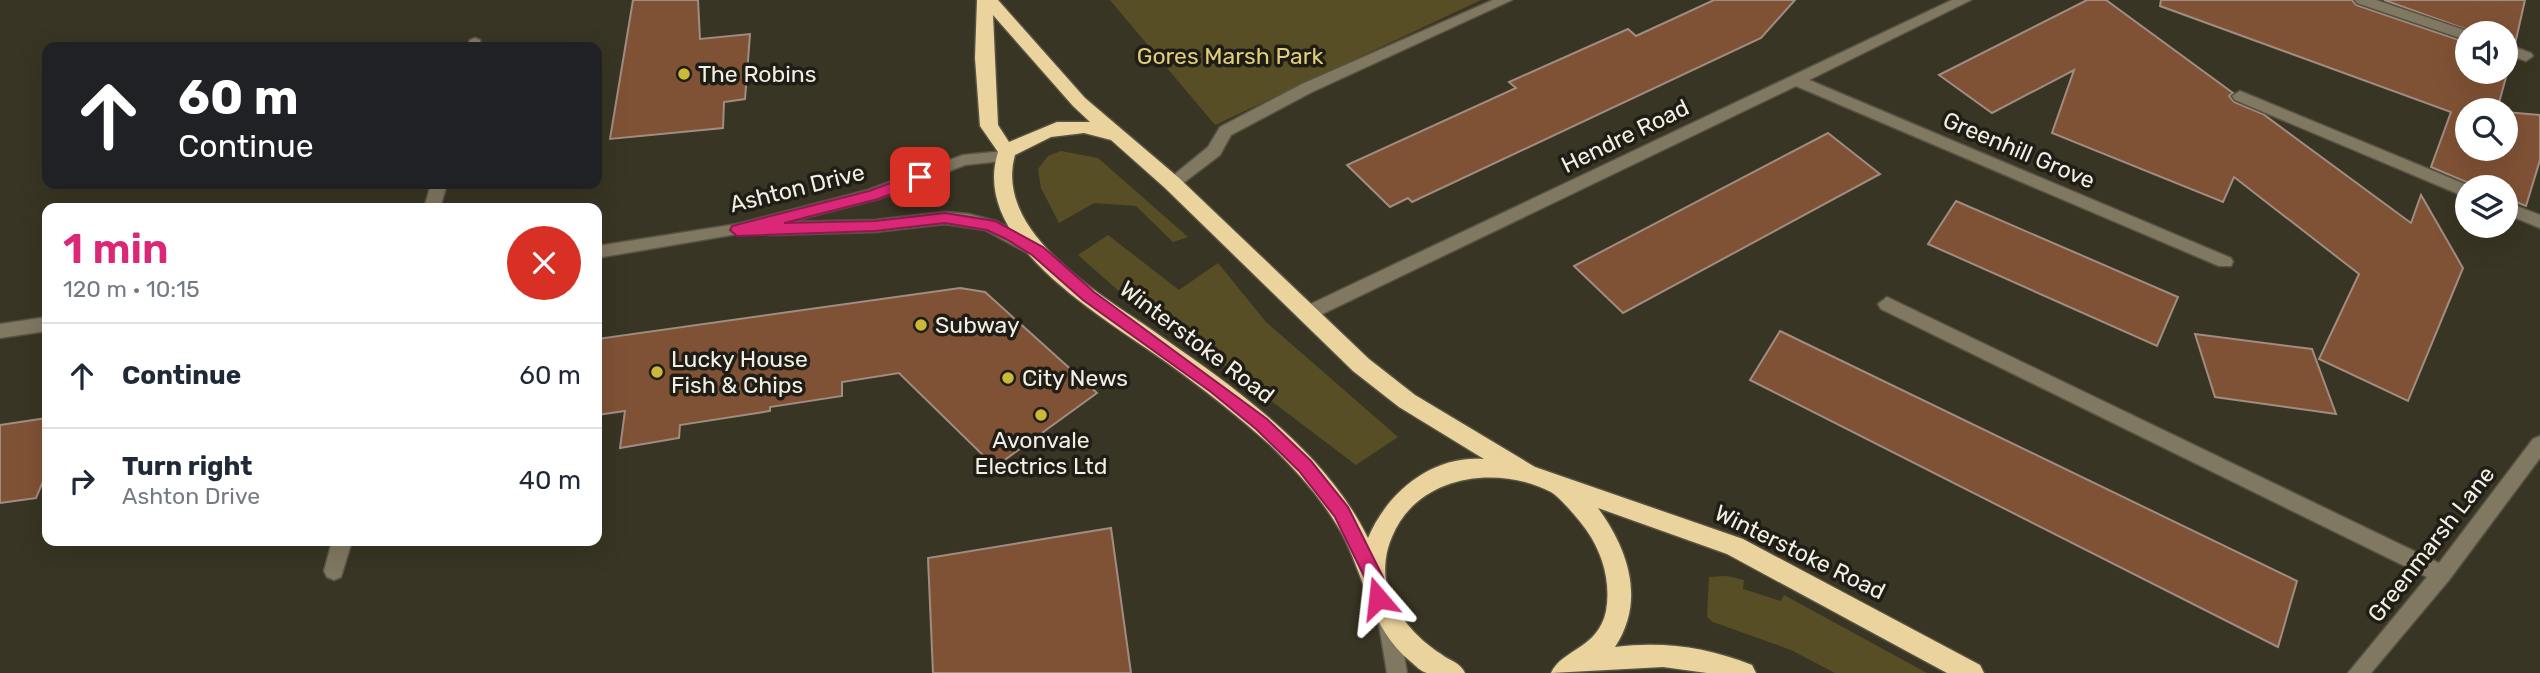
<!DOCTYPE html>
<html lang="en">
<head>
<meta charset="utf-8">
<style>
	:root { --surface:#fff; --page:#f2f2f3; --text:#1f2937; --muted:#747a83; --line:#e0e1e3; --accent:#db2777 }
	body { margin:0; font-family:Rubik,sans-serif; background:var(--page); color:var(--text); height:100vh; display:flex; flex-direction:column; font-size:26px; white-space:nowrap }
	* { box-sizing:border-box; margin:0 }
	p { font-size:23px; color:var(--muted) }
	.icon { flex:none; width:38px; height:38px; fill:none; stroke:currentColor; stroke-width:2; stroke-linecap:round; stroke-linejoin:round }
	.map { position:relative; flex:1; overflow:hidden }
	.details { position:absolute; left:42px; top:203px; width:560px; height:343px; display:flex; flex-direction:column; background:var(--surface); border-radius:14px; box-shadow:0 7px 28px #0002 }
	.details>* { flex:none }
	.top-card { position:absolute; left:42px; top:42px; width:560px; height:147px; border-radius:14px; box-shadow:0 7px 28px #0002; background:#202124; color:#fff; overflow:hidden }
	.fabs { position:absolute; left:2455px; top:21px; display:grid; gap:14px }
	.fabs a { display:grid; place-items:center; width:63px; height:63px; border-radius:50%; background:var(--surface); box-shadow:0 7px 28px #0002; font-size:35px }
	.pin { position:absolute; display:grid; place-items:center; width:60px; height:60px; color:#fff; margin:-30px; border-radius:14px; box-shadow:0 4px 10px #0006 }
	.me { position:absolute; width:77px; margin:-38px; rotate:343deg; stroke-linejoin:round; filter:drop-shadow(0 0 5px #0008) }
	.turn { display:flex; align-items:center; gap:24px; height:147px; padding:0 21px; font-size:32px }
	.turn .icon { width:91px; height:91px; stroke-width:2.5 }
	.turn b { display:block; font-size:49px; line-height:60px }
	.round { display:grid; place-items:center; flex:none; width:74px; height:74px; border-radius:37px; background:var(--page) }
	.summary { display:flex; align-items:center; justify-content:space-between; height:119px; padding:0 21px }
	h1 { font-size:42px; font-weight:600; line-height:52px; color:var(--accent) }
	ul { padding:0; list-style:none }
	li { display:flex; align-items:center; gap:21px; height:105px; padding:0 21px; border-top:2px solid var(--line) }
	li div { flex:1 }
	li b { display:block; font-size:26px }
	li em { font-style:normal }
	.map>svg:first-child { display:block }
	.green { fill:#584e26 }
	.building { fill:#805235; stroke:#a08c81; stroke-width:2 }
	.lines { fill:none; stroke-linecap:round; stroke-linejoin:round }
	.minor-casing { stroke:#575343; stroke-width:3 }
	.highway-casing { stroke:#575343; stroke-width:3 }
	.minor { fill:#817862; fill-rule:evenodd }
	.highway { fill:#ead39c; fill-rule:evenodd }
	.route { fill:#db2777; stroke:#8e194d; stroke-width:2 }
	.poi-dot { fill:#cbba39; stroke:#1f1d15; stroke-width:2.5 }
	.labels { text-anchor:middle; stroke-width:7; stroke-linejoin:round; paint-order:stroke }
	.park-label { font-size:23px; fill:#e1ce7b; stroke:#1f1d15 }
	.poi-label { font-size:23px; fill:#f2efe4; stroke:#1f1d15; text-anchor:start }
	.street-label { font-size:23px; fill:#f2efe4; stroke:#1f1d15 }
</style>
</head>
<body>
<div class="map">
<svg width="2540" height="673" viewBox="0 0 2540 673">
	<rect width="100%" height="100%" fill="#393524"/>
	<g class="green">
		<polygon points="1110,0 1481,0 1215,125"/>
		<polygon points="1061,151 1098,158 1188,237 1173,242 1136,206 1094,203 1059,223 1041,188 1038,169 1048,156"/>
		<polygon points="1108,235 1179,290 1218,263 1266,322 1398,437 1356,465 1196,344 1121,293 1078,255"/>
		<polygon points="1727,576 1744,580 1743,589 1781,601 1784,595 1927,673 1835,673 1791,650 1713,622 1707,617 1709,577"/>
	</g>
	<g class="building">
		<polygon points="633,0 698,0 700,39 750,34 745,99 724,102 723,128 610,139"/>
		<polygon points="1714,0 1795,0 1761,38 1412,202 1408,198 1390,207 1347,165 1516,88 1509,82 1628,29 1636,36"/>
		<polygon points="2087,0 2106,0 2233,93 2229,96 2234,102 2263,114 2411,223 2421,195 2463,268 2408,401 2319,359 2359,274 2234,177 2223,202 2052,133 2074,70 1992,113 1939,75"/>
		<polygon points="2161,0 2352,0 2356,5 2468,43 2468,72 2506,72 2506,57 2511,59 2497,110 2468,110 2468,149 2506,149 2506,112 2540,115 2540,160 2526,206 2506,198 2506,187 2478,187 2431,167 2451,112 2160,6"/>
		<polygon points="2384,0 2525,0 2515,44 2506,42 2506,33 2476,33"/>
		<polygon points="1828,133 1880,174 1623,313 1574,266"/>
		<polygon points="1956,201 2178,297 2157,346 1928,244"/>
		<polygon points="960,288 985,292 1097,393 995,467 899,373 842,382 842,396 770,407 770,411 680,425 679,438 620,448 625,411 597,415 597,339"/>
		<polygon points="1780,331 2297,581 2278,647 1750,380"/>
		<polygon points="2195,334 2312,349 2336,414 2215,397"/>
		<polygon points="47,418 47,472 36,498 0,503 0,425"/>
		<polygon points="1111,528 1131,673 933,673 928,558"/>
	</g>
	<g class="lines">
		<defs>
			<g id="minor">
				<polygon points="1493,0 1512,0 1312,92 1231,135 1220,155 1178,187 1166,187 1164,183 1208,147 1220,127 1302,84"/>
				<polygon points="1952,0 1971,0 1809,80 2231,258 2233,262 2231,266 2219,266 1796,86 1312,319 1300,319 1297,314 1300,309"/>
				<polygon points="2355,0 2376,0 2473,33 2468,33 2468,40 2463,39 2357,3"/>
				<polygon points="475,38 480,40 481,47 467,47 470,40"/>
				<polygon points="2506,44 2531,53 2533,56 2526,61 2506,54"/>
				<polygon points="2240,91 2472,187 2468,187 2468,198 2235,100 2232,96"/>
				<polygon points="1005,151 1011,152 1013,156 1011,160 965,165 878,199 789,222 875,220 945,212 969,214 996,221 1043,247 1045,251 1043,255 1031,255 985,230 945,224 875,232 769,235 761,230 597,258 597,246 737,224 868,190 963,155"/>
				<polygon points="431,184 447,184 440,208 424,208"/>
				<polygon points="2506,202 2540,215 2540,228 2506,214"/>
				<polygon points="1887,297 2439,563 2533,439 2540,436 2540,458 2449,580 2371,673 2348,673 2427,577 1881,309 1878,304"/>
				<polygon points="47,317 47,331 0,338 0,324"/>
				<polygon points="332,541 352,541 341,577 334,580 327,577 324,571"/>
				<polygon points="1388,610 1395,612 1398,619 1407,673 1387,673 1378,619 1381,612"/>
			</g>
			<path id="highway" d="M977,0h21l87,98 94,80 190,181 46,36 120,72 208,72 237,126 4,8h-37l-220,-119 -129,-46c30,41 48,92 17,139 48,-6 92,0 137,18l4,8h-49l-44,-6 -112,6c11,-24 47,-24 55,-62 5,-28 -3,-57 -19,-80 -7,-10 -27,-34 -36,-39 -54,-28 -134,-17 -159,45 -6,13 -9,33 -5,47 7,29 29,54 54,70 9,7 19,8 24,19 -12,0 -27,0 -38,0 -6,-1 -12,-8 -17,-12 -41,-34 -45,-85 -69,-129 -18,-32 -45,-62 -71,-87 -33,-30 -68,-57 -104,-83 -61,-44 -197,-119 -168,-210l-18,-26 -5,-68zM993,15l80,91 17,16h-33l-48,20 -11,-17zM1084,133l27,7 54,48 188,183 46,36 85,52c-53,-4 -97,34 -116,79 -26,-53 -69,-96 -114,-133 -31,-26 -65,-49 -99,-73 -53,-37 -162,-99 -140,-177l36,-18z"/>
		</defs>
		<use href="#minor" class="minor-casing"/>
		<use href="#highway" class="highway-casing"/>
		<use href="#minor" class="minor"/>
		<use href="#highway" class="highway"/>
	</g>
	<polygon class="route" points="920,172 926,174 926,181 878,199 784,223 875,221 945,213 995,221 1043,247 1094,292 1267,419 1311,461 1348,507 1383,577 1388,598 1385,604 1372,604 1365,578 1335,517 1299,471 1256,429 1211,392 1083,300 1032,255 1006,239 987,230 945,223 875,231 737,236 730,230 732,226 869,191"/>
	<g class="poi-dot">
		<circle cx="684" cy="74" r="7"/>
		<circle cx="921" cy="325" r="7"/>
		<circle cx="657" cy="372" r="7"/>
		<circle cx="1008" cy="378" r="7"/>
		<circle cx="1041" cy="415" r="7"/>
	</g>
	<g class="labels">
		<g class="park-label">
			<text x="1230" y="64">Gores Marsh Park</text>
		</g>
		<g class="poi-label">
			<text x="698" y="82">The Robins</text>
			<text x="935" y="333">Subway</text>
			<text x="671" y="367">Lucky House<tspan x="671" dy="26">Fish &amp; Chips</tspan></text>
			<text x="1022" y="386">City News</text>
			<text x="1041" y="448" text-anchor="middle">Avonvale<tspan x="1041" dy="26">Electrics Ltd</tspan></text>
		</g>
		<g class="street-label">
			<text transform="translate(1625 136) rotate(-26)" y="8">Hendre Road</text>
			<text transform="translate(2019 150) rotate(23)" y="8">Greenhill Grove</text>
			<text transform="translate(797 188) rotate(-14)" y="8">Ashton Drive</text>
			<text transform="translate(1197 342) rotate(37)" y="8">Winterstoke Road</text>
			<text transform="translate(2431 544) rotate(-52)" y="8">Greenmarsh Lane</text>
			<text transform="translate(1800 552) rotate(26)" y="8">Winterstoke Road</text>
		</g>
	</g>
</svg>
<div class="fabs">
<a><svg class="icon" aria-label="sound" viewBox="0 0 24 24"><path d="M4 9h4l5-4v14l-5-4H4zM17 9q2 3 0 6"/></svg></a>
<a><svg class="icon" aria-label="search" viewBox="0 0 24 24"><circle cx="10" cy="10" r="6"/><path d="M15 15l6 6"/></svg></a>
<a><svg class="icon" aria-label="layers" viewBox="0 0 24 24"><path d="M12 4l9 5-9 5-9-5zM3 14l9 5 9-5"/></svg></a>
</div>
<div class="pin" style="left:920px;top:177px;background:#d93025"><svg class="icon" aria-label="arrive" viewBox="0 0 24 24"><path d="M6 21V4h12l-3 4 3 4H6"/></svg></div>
<svg class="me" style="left:1378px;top:598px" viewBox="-20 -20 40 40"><path d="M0-17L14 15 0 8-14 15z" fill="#db2777" stroke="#fff" stroke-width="4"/></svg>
<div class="top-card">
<div class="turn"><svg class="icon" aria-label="ahead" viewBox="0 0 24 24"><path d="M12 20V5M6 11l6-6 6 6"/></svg><div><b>60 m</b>Continue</div></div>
</div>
<section class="details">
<div class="summary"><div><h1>1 min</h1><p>120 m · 10:15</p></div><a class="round" style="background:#d93025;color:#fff"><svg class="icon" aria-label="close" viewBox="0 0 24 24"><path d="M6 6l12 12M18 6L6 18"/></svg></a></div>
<ul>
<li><svg class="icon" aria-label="ahead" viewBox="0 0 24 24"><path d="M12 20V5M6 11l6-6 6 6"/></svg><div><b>Continue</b></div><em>60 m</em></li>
<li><svg class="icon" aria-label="right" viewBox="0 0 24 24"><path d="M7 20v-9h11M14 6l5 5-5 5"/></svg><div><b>Turn right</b><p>Ashton Drive</p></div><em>40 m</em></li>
</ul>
</section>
</div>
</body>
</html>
